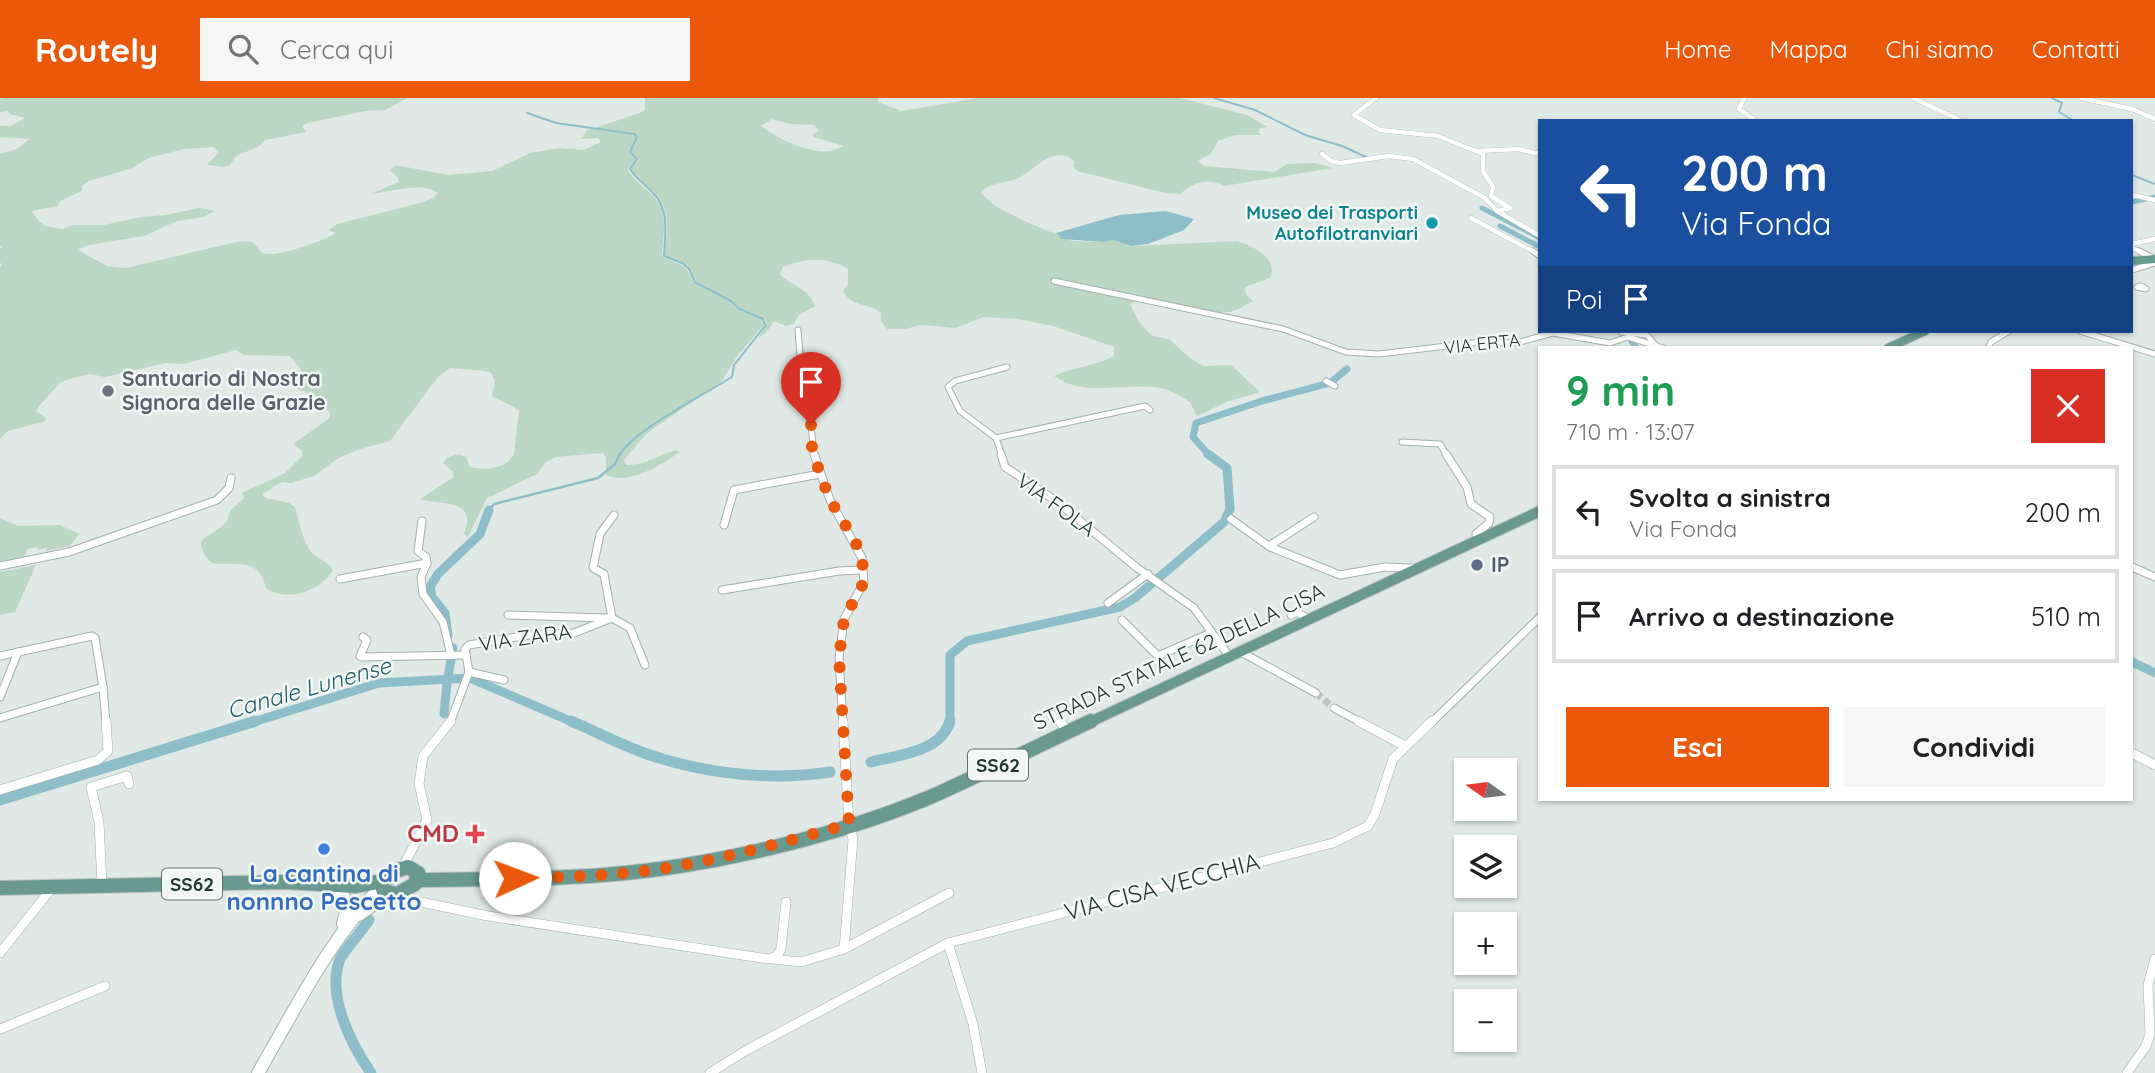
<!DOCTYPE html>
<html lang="it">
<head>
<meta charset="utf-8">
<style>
	:root { --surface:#fff; --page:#f6f6f6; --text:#202124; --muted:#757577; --line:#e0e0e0; --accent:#ea580c }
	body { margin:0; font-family:Quicksand,sans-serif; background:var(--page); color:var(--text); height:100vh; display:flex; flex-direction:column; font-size:26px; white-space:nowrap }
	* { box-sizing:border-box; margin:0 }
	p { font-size:23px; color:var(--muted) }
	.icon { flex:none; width:38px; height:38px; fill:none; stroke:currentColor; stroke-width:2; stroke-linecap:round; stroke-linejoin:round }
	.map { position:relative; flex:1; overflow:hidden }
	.sheet { position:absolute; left:1538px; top:248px; width:595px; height:455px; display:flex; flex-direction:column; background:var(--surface); border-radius:0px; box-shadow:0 2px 5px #0004 }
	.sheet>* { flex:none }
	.banner { position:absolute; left:1538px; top:21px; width:595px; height:214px; border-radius:0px; box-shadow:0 2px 5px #0004; background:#1a4fa0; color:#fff; overflow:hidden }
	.needle { width:46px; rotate:284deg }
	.tools { position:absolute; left:1454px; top:660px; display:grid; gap:14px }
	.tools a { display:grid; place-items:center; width:63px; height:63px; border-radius:0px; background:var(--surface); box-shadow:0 2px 5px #0004; font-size:35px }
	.pin { position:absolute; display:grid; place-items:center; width:60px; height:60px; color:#fff; margin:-72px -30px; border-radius:50% 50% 50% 0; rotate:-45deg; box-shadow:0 0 7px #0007 }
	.pin .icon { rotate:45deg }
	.me { position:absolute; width:77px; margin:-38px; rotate:88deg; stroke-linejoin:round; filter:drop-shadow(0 0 5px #0008) }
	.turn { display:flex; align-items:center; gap:24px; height:147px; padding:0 28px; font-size:32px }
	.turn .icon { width:91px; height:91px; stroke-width:2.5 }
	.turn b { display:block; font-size:49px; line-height:60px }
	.then { display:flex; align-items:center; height:66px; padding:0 28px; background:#0003; gap:14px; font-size:26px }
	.round { display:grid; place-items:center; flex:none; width:74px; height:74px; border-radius:0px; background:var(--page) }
	.headline { display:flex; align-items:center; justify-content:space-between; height:119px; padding:0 28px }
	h1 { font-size:42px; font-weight:800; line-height:52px; color:#1e9e55 }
	.button { display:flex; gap:14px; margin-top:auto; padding:14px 28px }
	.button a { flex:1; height:80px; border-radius:0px; background:var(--accent); color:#fff; font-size:28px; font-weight:800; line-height:80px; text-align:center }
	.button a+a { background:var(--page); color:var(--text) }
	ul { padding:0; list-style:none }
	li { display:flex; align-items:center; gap:21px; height:94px; margin:0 14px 10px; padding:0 14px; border:4px solid var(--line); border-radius:0px }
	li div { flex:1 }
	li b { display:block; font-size:26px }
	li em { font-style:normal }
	header { display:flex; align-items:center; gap:42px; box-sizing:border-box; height:98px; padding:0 35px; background:var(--accent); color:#fff }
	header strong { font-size:33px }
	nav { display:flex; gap:38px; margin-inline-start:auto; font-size:24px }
	.search { width:490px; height:63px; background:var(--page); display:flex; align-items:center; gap:18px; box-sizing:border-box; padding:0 24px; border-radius:0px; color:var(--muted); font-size:26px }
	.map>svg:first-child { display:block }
	.green { fill:#bcd8c4; fill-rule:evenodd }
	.water { fill:#8ebec9 }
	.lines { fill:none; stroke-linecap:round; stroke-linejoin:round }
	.stream-far1 { stroke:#8ebec9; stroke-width:2 }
	.stream { stroke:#8ebec9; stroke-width:2.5 }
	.canal-far3 { stroke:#8ebec9; stroke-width:5 }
	.canal-far2 { stroke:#8ebec9; stroke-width:7 }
	.canal-far1 { stroke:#8ebec9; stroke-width:9 }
	.canal { stroke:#8ebec9; stroke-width:11 }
	.street-tunnel { stroke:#bbc6c2; stroke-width:7; stroke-dasharray:7 3.5; stroke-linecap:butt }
	.street-far3-casing { stroke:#a4b0ad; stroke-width:5 }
	.street-far2-casing { stroke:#a4b0ad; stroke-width:7 }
	.street-far1-casing { stroke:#a4b0ad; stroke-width:9 }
	.street-casing { stroke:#a4b0ad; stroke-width:10 }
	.secondary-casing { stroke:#a1b4ad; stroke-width:14 }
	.primary-far2-casing { stroke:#bdc3c2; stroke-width:10 }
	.primary-far1-casing { stroke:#bdc3c2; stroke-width:12 }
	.primary-casing { stroke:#bdc3c2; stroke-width:16 }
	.street-far3 { stroke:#fff; stroke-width:4.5 }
	.street-far2 { stroke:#fff; stroke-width:5 }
	.street-far1 { stroke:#fff; stroke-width:7 }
	.street { stroke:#fff; stroke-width:9 }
	.secondary { stroke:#fff; stroke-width:12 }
	.primary-far2 { stroke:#6a9a8f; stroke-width:8 }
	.primary-far1 { stroke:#6a9a8f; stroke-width:10 }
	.primary { stroke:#6a9a8f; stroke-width:14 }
	.route { stroke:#ea580c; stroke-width:12; stroke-dasharray:0 21.6 }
	.culture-dot { fill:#0f9aa8; stroke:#f1f7f4; stroke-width:2.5 }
	.worship-dot { fill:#6b7280; stroke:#f1f7f4; stroke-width:2.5 }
	.service-dot { fill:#5c6f8a; stroke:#f1f7f4; stroke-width:2.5 }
	.health-dot { fill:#e0444e; stroke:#f1f7f4; stroke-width:2.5 }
	.shop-dot { fill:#3f7fe0; stroke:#f1f7f4; stroke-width:2.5 }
	.labels { text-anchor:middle; stroke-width:5; stroke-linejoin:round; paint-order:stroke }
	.far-culture-label { font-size:18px; font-weight:bold; fill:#0d838f; stroke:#f1f7f4; text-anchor:end }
	.far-street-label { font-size:18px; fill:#233833; stroke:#f1f7f4 }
	.shield { fill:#f1f7f4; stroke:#61716d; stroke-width:2 }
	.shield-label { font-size:19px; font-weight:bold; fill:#233833 }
	.worship-label { font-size:21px; font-weight:bold; fill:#5b616d; stroke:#f1f7f4; text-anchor:start }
	.street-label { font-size:21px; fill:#233833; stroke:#f1f7f4 }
	.service-label { font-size:21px; font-weight:bold; fill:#4e5e75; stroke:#f1f7f4; text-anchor:start }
	.water-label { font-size:23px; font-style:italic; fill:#245f6d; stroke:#f1f7f4 }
	.near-health-label { font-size:24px; font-weight:bold; fill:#be3a42; stroke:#f1f7f4; text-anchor:end }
	.near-shop-label { font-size:24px; font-weight:bold; fill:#366cbe; stroke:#f1f7f4 }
	.near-street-label { font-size:24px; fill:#233833; stroke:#f1f7f4 }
</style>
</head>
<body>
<header>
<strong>Routely</strong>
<div class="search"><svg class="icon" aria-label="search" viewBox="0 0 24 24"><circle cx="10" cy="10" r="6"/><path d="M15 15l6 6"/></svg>Cerca qui</div>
<nav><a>Home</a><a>Mappa</a><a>Chi siamo</a><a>Contatti</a></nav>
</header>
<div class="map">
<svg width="2155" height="975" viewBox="0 0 2155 975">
	<rect width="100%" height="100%" fill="#e1e9e6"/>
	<g class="green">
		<path d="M3,0h405l-23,12 -20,1 -57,12 -6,3 4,6 -41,8 -7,7 -22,9 -6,9 -7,2 -16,-2 12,-13 -5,-5 -29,2 -34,8 -19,11 -43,13 -7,5v5l-22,10 -2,5 -26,5 6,9 7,6 18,3 10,-4h31l36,-8 25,-2 35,-7 15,3 -12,6 -26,4 -33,15 -56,9 -10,5 29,16 19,2 110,-26 14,-1c7,3 8,9 13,12 10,6 64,-13 72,-20l-7,-3 9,-6 83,-21 13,-5 5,-5c-15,-12 -48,-1 -67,1l28,-12 -1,-4 -8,-8 6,-5 52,10 44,-4 38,-18 29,-5 25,2 17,-8 -3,-4 -17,1 5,-8 53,-18 6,-3v-12h233v4l23,9 78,-13h201l67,17 21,12 -8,1 -2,3 3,4h-26l-17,6 -7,13 -13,7 6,5 70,6 13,-8 28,-1 18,5 -109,18c-17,-8 -30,-4 -44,8l-15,-1 -88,-22 -4,-5 1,-5c-5,-4 -8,-6 -15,-6 -16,1 -28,18 -43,24 -12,5 -27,3 -35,14l13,12 26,14 52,22 32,1 9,-2 18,6 106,-5c16,5 42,17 33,37l-25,9 1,7 7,7c-8,4 -17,11 -25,11 -34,4 -64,-21 -98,-8l9,18 13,14 17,3 21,19 13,8 28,-1 29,27 -34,10 -29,14 -7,-14c-10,-6 -19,-12 -30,-14 -35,-6 -75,10 -106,-12 20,-10 40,-9 60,-20v-9l-61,-21 -36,-7 -33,-2 -29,11 -34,-3 -16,4h-18l-6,-8v-8c-13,-11 -29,-5 -38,-22l5,-7v-15c-22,-13 -42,-11 -65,-2l-3,7c12,13 28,13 35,32l-17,10 -4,8 -8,2 -12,-5 -8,12 -9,6 9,-13 -1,-7 -26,-12 -7,-6 -35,-19 -7,-13 -7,-6 -18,-7c1,-19 7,-43 -8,-60 -8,-9 -18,-15 -25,-24l-1,-3 7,-10 -7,-7 7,-15 -8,-5 6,5 -7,15 7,8 -8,9 1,3c7,10 17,16 25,25 16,17 8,40 8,60l18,7 7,6 7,12 36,19 6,7 25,11 2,7 -26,30 -15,25 -76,53 -22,26 2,5c18,1 33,-10 50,-15l4,2c-19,13 -51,34 -74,23v-17l-3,-5 -47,4 -10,5 -9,12 -50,24 -19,39 -4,-3c14,-37 -23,-28 -44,-35l34,-22 -1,-5 -10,-9 4,-5 11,-4 8,3 4,10c16,4 35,2 44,-13l5,-44 -27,-14 3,-15 -4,-8 -5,-2 -36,-3 -12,9 -48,64 -33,9 -20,9 -23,17 -23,7 -9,-1 -20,12 4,4 23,5 6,4c4,14 7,32 16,45 7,8 18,9 22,18 -13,21 -46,33 -67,18 -8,-32 -28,-21 -54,-25 -25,-26 -2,-24 13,-40 4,-4 3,-10 7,-14 4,-4 8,-7 12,-11l-2,-5 43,-20 17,-17v-5l-9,-7 37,-26v-5l-4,-4 1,-5 -11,-8 -21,-8 -1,-4 7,-14 -11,-14 -45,-1 -9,-5 -52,14 -18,-1 -61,14 -15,-3 -21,5 -9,4 -21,23 -3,5 9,6 1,4 -38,10 -8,8v-171l2,-4 -2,-1v-14l3,-2 -3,-2v-91l17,-5 12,-10 -29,-2v-11h10l15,-8 -15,-4 -2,-3 -8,1v-13zM772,21l17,5 25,1 5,5 -7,5 2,2 29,9c-21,15 -65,-6 -82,-20z"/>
		<polygon points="0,420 18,428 60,427 79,436 70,448 46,453 46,450 38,452 38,449 28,451 22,463 0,466"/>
		<polygon points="36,467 15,514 0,517 0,474"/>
	</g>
	<polygon class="water" points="1166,113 1194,121 1184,132 1148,146 1131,148 1113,142 1104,144 1062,141 1056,135 1119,117"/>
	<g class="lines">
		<g class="stream-far1">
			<polyline points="1214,0 1255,12 1305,37 1342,48 1366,59"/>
			<polyline points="2052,0 2062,5 2059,14 2074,23"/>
			<path d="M527,15l29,10 78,11 3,3 -7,15 7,7 -7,10c6,10 15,15 23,24 17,17 12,41 11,63l18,7 7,6 6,13 36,19 7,7 25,11 2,7 -31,39 -2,12c-25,16 -102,55 -113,79"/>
			<polyline points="2132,77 2155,86"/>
		</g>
		<polyline class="stream" points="489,412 494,406 598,380 615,366 620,356"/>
		<g class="canal-far3">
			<polyline points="2132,104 2155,99"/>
			<polyline points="1482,110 1540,140"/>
			<polyline points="1500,128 1540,149"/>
		</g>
		<g class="canal-far2">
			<polyline points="1632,243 1636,250"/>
			<polyline points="1210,358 1193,339 1196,325 1262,303 1330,285 1347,271"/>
		</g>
		<g class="canal-far1">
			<polyline points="448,537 445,515 432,499 430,489 438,476 480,436 489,412"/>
			<polyline points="2132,564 2155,575"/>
			<polyline points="448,579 453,550"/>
			<polyline points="444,616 447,585"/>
			<polyline points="250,625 379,585 470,580 575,625"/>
			<polyline points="950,625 950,557 967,543 1120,509 1135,500 1224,424 1230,411 1227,370 1208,356"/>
		</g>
		<g class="canal">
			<path d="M571,623c26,11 52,25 79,34 56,19 121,26 180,17"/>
			<path d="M871,664c28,-7 70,-10 79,-41"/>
			<polyline points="0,702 256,623"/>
			<path d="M369,822c-6,9 -27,34 -29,39 -14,36 11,85 31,114"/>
		</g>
		<polyline class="street-tunnel" points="1316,595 1334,610"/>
		<defs>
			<g id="street-far3">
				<polyline points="1376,0 1354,17 1380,32 1438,38 1483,56 1483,73 1493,89 1491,98 1510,110 1497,113"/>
				<polyline points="1744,0 1739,11 1756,23"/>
				<polyline points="1913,0 1962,23"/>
				<polyline points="2081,0 2132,11 2155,21"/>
				<polyline points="1478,53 1518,51 1540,56"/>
				<polyline points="1322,56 1331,63 1340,65 1389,58 1413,61 1485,100 1497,113 1540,138"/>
				<polyline points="2132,97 2155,102"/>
				<polyline points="1471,120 1536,155"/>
				<polyline points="2132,146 2155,141"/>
				<polyline points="2132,150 2143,155"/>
			</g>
			<g id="street-far2">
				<polyline points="1533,153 1540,158"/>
				<polyline points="2139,153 2155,161"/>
				<polyline points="2132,172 2155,165"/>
				<polyline points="1054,183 1283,231 1346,254 1379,256 1481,244 1516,245 1553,235 1610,245 1628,239 1663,250"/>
				<polygon points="2141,188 2146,191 2137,189"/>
				<polyline points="798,232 804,307 811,326 814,358"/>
				<polyline points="2080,233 2155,256"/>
				<polyline points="1621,234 1647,237 1656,248"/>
				<polyline points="1988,250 1991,244 2009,233"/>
				<polyline points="1326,283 1335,288"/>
				<polyline points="996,340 1145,308 1150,312"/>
				<polyline points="1402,344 1440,346 1447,358"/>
				<polyline points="1002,358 996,340 960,313 948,289 955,283 1007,269"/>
			</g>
			<g id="street-far1">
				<polyline points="814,356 830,402 862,460 864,484 844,521 839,560 843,625"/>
				<polyline points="1001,356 1005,369 1056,403 1136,469 1194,510 1229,558"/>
				<polyline points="1446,356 1467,389 1471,406 1490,419 1489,425 1476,436 1483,440"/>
				<polyline points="1231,421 1270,449 1340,477 1385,469 1412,470"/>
				<polyline points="422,423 418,453 426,459 427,465"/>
				<polyline points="724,427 734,392 820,376"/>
				<polyline points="1269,448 1314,419"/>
				<polyline points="0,468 69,454 217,402 229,390 231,380"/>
				<polyline points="2132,469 2155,479"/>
				<polyline points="340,481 427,465 421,479 423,496 443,524 451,557"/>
				<polyline points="722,492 839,473 862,472"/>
				<polyline points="1108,505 1148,476"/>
				<polyline points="508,517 608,520"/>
				<polyline points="1291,517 1297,514 1308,521"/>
				<polyline points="612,520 604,476 593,470 600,436 614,417"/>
				<polyline points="1122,522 1158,558 1211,535"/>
				<polyline points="363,539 367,542 360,558 362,559 466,557"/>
				<polyline points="1241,554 1316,595"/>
				<polyline points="0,558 92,538 95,540 103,589"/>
				<polyline points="469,574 504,582"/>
				<polyline points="0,599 18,554"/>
				<polyline points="1334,610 1362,625"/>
				<polyline points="1052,616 1060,625"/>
				<polyline points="0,620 103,589 106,625"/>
				<polyline points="450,625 469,574 465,551 469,547 529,537 574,535 612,520 630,530 645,567"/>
				<polyline points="1431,625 1540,519"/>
			</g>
			<g id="street">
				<polyline points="843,623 849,726 853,741 844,851"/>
				<polyline points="1059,623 1068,633"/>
				<polyline points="1358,623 1405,648"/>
				<polyline points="2132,655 2155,667"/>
				<polyline points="0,692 98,662 108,653 106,623"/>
				<polyline points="403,769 427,722 419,686 423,658 451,623"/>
				<polyline points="102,787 99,724 91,689 127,678 129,686"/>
				<polyline points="402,795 416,803 488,818 768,861 777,858 781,851 786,804"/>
				<polyline points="948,845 973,926 982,975"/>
				<polyline points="0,855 52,790"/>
				<polyline points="772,861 801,864 844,851 949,795"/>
				<polyline points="0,931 105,888"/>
				<polyline points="710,975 745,953 948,845 1333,745 1368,728 1375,716 1393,661 1432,623"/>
				<polyline points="2127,975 2146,948 2150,936 2148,887 2155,861"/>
			</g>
			<g id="secondary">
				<polyline points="335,788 348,805 343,826"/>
				<polyline points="359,817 388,796"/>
				<path d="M258,975c38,-65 71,-134 124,-187"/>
			</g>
			<g id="primary-far2">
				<polyline points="2132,163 2155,161"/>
				<polyline points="1888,250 1925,233"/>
			</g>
			<polyline id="primary-far1" points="1088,625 1540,413"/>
			<g id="primary">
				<polygon points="408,769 418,775 415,786 397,796 384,794 382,788 392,774"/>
				<path d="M417,782c62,-1 124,0 186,-5 104,-8 228,-37 325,-77 55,-24 109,-52 163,-77"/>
				<polyline points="0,790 284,784 355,788 383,783"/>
			</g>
		</defs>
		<use href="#street-far3" class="street-far3-casing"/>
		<use href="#street-far2" class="street-far2-casing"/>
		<use href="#street-far1" class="street-far1-casing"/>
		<use href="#street" class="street-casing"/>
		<use href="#secondary" class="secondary-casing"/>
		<use href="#primary-far2" class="primary-far2-casing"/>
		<use href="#primary-far1" class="primary-far1-casing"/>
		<use href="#primary" class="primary-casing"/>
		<use href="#street-far3" class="street-far3"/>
		<use href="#street-far2" class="street-far2"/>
		<use href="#street-far1" class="street-far1"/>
		<use href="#street" class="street"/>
		<use href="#secondary" class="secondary"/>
		<use href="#primary-far2" class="primary-far2"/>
		<use href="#primary-far1" class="primary-far1"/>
		<use href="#primary" class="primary"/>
	</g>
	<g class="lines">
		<path class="route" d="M515,780c50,-1 101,-2 151,-10 62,-10 122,-27 183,-44l-10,-166 5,-39 20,-37 -2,-24 -7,-17 -25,-41 -10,-26 -8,-26 -1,-24"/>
	</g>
	<circle class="culture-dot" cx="1432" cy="125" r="7"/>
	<circle class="worship-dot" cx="108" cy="293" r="7"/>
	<circle class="service-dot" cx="1477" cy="467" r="7"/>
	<path class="health-dot" d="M471.5 725.5h7v7h7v7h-7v7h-7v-7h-7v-7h7z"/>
	<circle class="shop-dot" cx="324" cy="751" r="7"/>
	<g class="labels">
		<g class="far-culture-label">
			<text x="1418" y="121">Museo dei Trasporti<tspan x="1418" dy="21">Autofilotranviari</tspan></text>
		</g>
		<g class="far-street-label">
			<text transform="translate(1482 246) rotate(-6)" y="6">VIA ERTA</text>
		</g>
		<g class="shield">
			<rect x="968" y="651.5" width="60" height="31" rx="5"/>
			<rect x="162" y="770.5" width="60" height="31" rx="5"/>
		</g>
		<g class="shield-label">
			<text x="998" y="674">SS62</text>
			<text x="192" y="793">SS62</text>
		</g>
		<g class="worship-label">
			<text x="122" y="288">Santuario di Nostra<tspan x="122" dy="24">Signora delle Grazie</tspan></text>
		</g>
		<g class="street-label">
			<text transform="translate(1056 407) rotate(36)" y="7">VIA FOLA</text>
			<text transform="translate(525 540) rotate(-8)" y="7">VIA ZARA</text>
			<text transform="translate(1179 559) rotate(-25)" y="7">STRADA STATALE 62 DELLA CISA</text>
		</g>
		<g class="service-label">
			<text x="1491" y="474">IP</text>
		</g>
		<g class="water-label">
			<text transform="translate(309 590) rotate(-16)" y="8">Canale Lunense</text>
		</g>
		<g class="near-health-label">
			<text x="459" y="744">CMD</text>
		</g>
		<g class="near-shop-label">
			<text x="324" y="784">La cantina di<tspan x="324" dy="28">nonnno Pescetto</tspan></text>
		</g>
		<g class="near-street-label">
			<text transform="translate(1162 789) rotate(-15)" y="8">VIA CISA VECCHIA</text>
		</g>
	</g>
</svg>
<div class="tools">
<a><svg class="needle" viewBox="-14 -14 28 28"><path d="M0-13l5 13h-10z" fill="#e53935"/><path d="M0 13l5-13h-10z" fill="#757577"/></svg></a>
<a><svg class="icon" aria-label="layers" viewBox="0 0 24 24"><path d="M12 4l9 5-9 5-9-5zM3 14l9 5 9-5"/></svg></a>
<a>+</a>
<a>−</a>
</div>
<div class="pin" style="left:811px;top:326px;background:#d93025"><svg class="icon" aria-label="arrive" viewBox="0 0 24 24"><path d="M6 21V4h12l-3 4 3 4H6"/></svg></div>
<svg class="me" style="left:515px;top:780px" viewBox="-20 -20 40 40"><circle r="19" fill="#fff"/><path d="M0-13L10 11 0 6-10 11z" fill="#ea580c"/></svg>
<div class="banner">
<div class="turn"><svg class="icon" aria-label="left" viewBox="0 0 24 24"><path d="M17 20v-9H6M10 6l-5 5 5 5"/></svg><div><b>200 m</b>Via Fonda</div></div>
<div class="then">Poi<svg class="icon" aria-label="arrive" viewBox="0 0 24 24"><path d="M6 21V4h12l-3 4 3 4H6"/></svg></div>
</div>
<section class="sheet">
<div class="headline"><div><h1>9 min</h1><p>710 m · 13:07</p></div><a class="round" style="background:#d93025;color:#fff"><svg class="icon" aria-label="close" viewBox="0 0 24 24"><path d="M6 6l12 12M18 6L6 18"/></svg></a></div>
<ul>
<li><svg class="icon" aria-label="left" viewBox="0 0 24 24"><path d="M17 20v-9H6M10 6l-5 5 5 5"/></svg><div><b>Svolta a sinistra</b><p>Via Fonda</p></div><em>200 m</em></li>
<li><svg class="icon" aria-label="arrive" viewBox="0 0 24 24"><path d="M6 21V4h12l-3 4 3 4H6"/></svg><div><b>Arrivo a destinazione</b></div><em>510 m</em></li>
</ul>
<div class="button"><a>Esci</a><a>Condividi</a></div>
</section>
</div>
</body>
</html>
